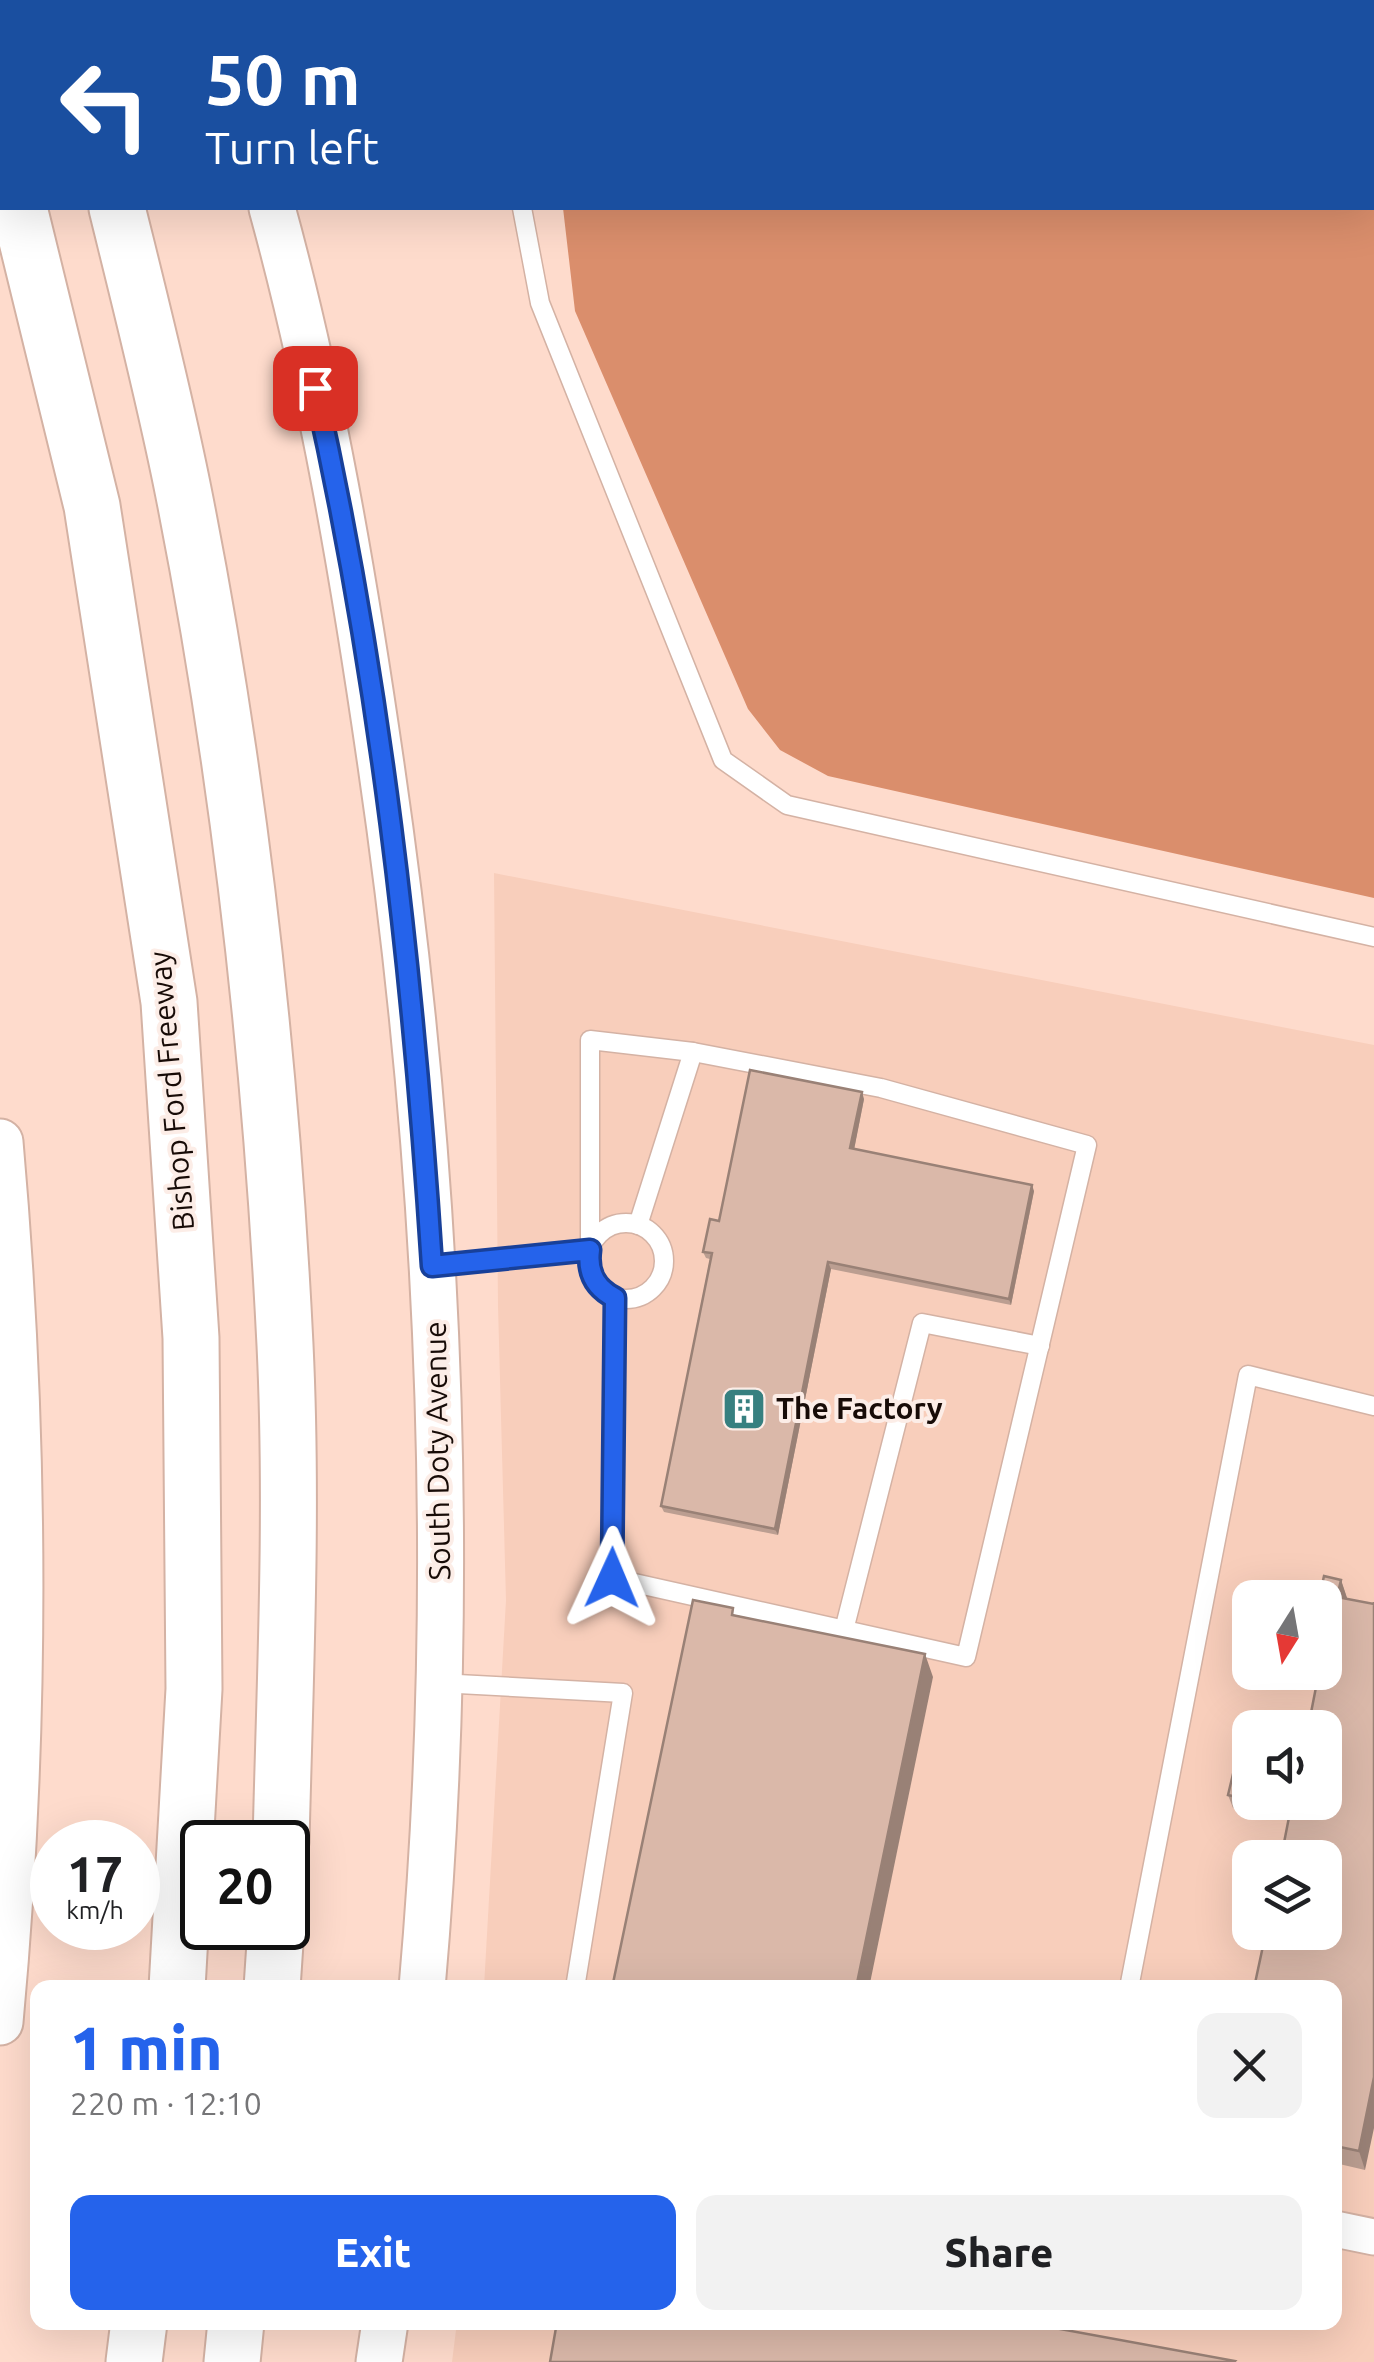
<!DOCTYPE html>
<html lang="en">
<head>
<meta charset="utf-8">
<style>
	:root { --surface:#fff; --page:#f2f2f2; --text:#202124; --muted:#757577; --accent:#2563eb }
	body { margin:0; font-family:Ubuntu,sans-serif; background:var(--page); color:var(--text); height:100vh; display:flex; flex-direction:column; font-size:38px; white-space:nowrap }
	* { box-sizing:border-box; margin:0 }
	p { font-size:32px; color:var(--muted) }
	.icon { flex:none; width:55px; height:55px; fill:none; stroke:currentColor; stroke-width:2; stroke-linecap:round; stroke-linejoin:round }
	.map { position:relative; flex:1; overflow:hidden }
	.drawer { position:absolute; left:30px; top:1980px; width:1312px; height:350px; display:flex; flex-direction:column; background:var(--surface); border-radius:20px; box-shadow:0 10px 40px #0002 }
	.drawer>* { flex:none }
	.guide { position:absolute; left:0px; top:0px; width:1375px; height:210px; box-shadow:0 10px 40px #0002; background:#1a4fa0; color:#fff; overflow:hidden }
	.needle { width:65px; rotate:191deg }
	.fabs { position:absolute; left:1232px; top:1580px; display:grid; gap:20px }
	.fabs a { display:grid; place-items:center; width:110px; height:110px; border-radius:20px; background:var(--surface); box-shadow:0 10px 40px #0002; font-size:50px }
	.speed { position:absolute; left:30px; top:1820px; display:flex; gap:20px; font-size:50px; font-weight:700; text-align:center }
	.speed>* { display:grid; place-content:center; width:130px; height:130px; border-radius:50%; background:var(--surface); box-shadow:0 10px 40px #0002; line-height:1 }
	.speed small { font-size:25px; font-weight:400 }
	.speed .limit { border:5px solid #111; border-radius:15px; background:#fff; color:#111 }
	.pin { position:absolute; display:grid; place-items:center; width:85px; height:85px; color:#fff; margin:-42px; border-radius:20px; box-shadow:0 5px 15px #0006 }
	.me { position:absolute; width:110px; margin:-55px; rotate:1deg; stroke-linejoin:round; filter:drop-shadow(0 0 8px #0008) }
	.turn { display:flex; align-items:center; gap:35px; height:210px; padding:0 40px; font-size:45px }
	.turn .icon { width:130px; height:130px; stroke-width:2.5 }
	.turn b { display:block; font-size:70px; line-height:85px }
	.round { display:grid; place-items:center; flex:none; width:105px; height:105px; border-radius:20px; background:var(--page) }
	.head { display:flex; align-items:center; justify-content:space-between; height:170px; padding:0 40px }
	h1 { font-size:60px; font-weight:800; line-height:75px; color:var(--accent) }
	.cta { display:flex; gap:20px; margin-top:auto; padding:20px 40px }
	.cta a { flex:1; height:115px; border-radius:20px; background:var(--accent); color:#fff; font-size:40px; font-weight:800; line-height:115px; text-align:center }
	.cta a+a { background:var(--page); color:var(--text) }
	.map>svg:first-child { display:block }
	.built { fill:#f8cebb; fill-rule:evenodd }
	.water { fill:#da8e6c }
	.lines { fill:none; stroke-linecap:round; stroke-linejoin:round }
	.service-casing { stroke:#d4b2a4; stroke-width:21 }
	.minor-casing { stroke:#d4b2a4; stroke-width:39 }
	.tertiary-casing { stroke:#d4b2a4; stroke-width:49 }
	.motorway-casing { stroke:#d4b2a4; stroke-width:59 }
	.service { stroke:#fff; stroke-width:18 }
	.minor { stroke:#fff; stroke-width:35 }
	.tertiary { stroke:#fff; stroke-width:45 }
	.motorway { stroke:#fff; stroke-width:55 }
	.wall { fill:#bb9e91 }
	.shaded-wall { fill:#998176 }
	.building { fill:#dab8a9; stroke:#998176; stroke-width:2.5 }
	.route-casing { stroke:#184099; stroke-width:25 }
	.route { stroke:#2563eb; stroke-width:18 }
	.labels { text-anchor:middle; stroke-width:8; stroke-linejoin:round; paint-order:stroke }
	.street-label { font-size:30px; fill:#170b07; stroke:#fcede7 }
	.poi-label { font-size:30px; font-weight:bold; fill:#170b07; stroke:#fcede7; text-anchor:start }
</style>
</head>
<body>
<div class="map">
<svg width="1374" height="2362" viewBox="0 0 1374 2362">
	<rect width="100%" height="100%" fill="#fedbcc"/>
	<path class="built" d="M494,873l880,172v1317h-922l5,-40h878v-334l-851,-1 22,-387 -8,-294zM1250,1598h75v74h-75zM1250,1728h75v74h-75zM1250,1858h75v74h-75z"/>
	<polygon class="water" points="539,0 1374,0 1374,898 828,776 780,750 748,709 575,311 563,208 1372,208 1372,2"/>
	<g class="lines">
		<defs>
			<g id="service">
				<polyline points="481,0 482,2"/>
				<polyline points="522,208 540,303 723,760 787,805 1374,937"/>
				<circle cx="626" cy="1261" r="38"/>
				<polyline points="638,1225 693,1052"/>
				<polyline points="432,1266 590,1250 590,1040 693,1052 881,1088 1087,1145 966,1657 612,1578 615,1297"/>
				<polyline points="844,1630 922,1323 1040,1346"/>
				<polyline points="439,1683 623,1693 575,1988"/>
				<polyline points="1129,1988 1248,1375 1374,1406"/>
			</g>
			<polyline id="minor" points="1335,2229 1374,2237"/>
			<g id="tertiary">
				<polyline points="215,0 216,2"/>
				<path d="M272,208c50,182 82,370 109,557 59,404 77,815 41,1223"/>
				<path d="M0,1142c26,293 27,588 0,880"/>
				<polyline points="379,2362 385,2322"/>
			</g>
			<g id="motorway">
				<polyline points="59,0 60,2"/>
				<polyline points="0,144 2,152"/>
				<polyline points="19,208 92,506 169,1002 191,1338 194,1689 177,1988"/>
				<path d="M117,208c23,93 47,187 66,282 56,281 88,569 102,855 8,166 0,332 -4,497"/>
				<polyline points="272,1988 276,1928"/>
				<polyline points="134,2362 139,2322"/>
				<polyline points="232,2362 236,2322"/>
			</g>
		</defs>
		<use href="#service" class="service-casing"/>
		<use href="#minor" class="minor-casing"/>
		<use href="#tertiary" class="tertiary-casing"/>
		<use href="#motorway" class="motorway-casing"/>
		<use href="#service" class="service"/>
		<use href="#minor" class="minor"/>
		<use href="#tertiary" class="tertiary"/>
		<use href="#motorway" class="motorway"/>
	</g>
	<g class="wall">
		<polygon points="864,1099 854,1149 1034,1191 1011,1305 831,1269 778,1535 664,1512 661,1506 710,1259 706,1258 703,1252 719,1221"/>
		<polygon points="1341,1580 1347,1598 1365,2170 1335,2163 1335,1988 1289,1819 1233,1808 1228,1795 1250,1751 1250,1802 1325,1802 1325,1672 1320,1594"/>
	</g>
	<g class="shaded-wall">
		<polygon points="862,1092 864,1099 853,1155 850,1148"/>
		<polygon points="1032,1185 1034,1191 1011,1305 1009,1299"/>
		<polygon points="828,1262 831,1269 778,1535 775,1529"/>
		<polygon points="1341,1580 1347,1598 1344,1615 1337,1597"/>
		<polygon points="925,1654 933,1677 869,1988 856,1988"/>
		<polygon points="1374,2077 1374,2128 1365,2170 1359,2151"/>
	</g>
	<g class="building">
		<polygon points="750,1070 862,1092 850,1148 1032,1185 1009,1299 828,1262 775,1529 661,1506 712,1253 703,1252 710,1219 719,1221"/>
		<polygon points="1324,1576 1341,1580 1337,1597 1374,1604 1374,1602 1374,2077 1359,2151 1335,2146 1335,1988 1254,1988 1266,1932 1325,1932 1325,1858 1281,1858 1292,1802 1325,1802 1325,1728 1308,1728 1319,1672 1325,1672 1325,1598 1302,1598 1303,1590 1320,1594"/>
		<polygon points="693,1600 733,1608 732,1615 925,1654 856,1988 612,1988"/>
		<polygon points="1239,1749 1250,1751 1250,1800 1228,1795"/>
		<polygon points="1264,1802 1288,1802 1287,1807"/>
		<polygon points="557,2322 1022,2322 1235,2361 1234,2362 550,2362"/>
	</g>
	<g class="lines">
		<defs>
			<path id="route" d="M315,388c65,289 98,583 117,878l158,-16c-3,22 5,38 25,48l-3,280"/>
		</defs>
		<use href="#route" class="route-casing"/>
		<use href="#route" class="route"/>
	</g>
	<defs>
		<symbol id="building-square" viewBox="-11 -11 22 22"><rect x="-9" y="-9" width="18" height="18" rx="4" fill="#378080" stroke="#fcede7"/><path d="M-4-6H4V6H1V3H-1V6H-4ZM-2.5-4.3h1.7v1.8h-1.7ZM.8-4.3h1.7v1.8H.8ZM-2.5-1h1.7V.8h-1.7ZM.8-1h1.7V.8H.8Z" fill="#fff"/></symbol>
	</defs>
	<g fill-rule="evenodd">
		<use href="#building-square" x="719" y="1384" width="50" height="50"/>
	</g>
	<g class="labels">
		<g class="street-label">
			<text transform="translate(172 1091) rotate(-95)" y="10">Bishop Ford Freeway</text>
			<text transform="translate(438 1451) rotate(-91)" y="10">South Doty Avenue</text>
		</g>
		<g class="poi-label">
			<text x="776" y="1419">The Factory</text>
		</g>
	</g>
</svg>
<div class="fabs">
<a><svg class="needle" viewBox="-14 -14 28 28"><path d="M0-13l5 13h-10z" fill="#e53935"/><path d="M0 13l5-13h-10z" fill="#757577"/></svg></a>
<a><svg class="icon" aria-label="sound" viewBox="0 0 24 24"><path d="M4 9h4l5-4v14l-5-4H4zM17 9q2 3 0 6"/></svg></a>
<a><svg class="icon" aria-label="layers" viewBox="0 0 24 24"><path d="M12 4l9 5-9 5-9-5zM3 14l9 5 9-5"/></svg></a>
</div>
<div class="speed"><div>17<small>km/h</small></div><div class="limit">20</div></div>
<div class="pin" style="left:315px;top:388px;background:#d93025"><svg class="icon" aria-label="arrive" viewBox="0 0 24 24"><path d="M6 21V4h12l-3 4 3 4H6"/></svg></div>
<svg class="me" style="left:612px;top:1578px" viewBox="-20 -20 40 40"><path d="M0-17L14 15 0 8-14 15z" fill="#2563eb" stroke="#fff" stroke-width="4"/></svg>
<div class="guide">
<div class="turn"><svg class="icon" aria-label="left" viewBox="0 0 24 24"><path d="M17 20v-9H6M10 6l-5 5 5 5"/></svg><div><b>50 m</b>Turn left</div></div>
</div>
<section class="drawer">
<div class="head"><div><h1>1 min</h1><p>220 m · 12:10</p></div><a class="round"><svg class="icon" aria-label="close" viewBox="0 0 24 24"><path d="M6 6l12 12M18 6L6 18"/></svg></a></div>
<div class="cta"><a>Exit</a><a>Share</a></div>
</section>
</div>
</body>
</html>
